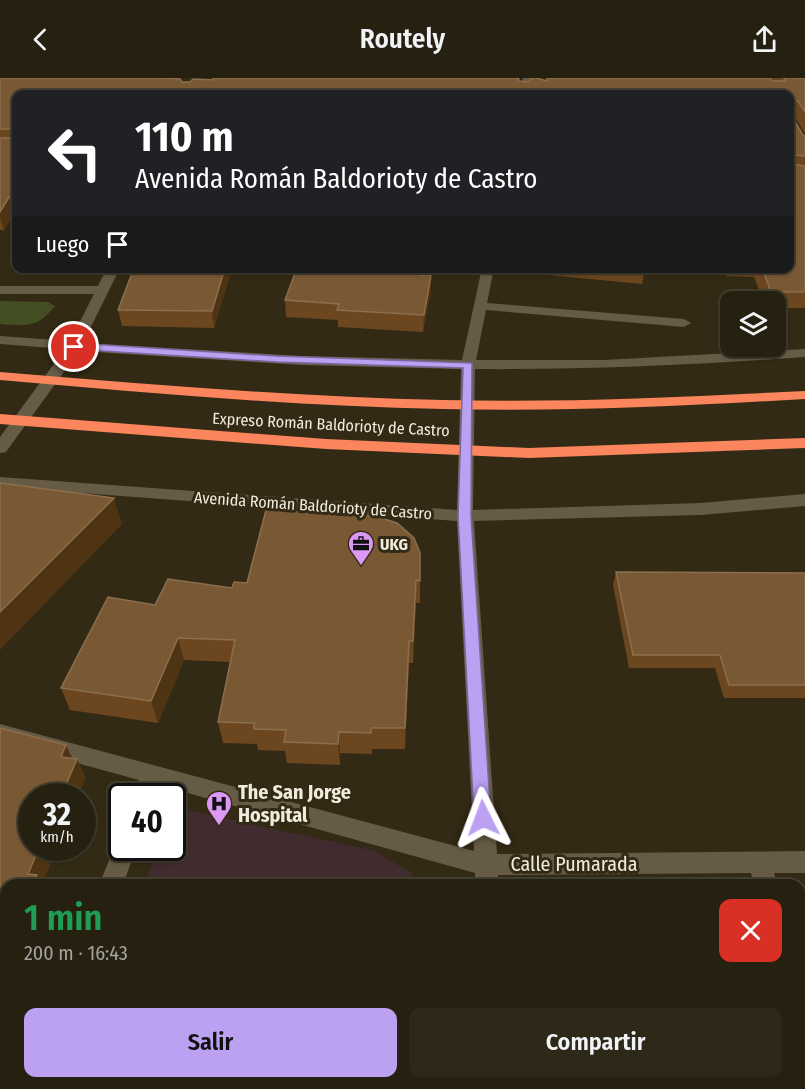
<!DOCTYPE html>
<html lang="es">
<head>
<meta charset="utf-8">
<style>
	:root { --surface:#262010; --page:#2e2819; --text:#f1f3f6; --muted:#a4a39f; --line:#423e30; --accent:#bca0f2 }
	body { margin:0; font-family:"Fira Sans Condensed",sans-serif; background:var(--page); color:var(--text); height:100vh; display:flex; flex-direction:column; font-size:22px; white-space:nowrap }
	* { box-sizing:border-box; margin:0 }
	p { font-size:20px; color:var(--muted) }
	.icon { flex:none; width:33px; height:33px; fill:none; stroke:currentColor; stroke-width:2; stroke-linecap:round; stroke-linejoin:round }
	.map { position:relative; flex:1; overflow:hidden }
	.details { position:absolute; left:0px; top:801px; width:806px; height:210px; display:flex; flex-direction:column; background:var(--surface); border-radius:18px 18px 0 0; box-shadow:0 2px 4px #0004,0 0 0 2px var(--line) }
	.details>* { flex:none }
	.banner { position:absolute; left:12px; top:12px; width:782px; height:183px; border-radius:12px; box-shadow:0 2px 4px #0004,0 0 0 2px var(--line); background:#202124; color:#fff; overflow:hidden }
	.fabs { position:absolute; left:720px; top:213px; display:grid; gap:12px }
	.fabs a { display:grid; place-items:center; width:66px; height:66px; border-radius:12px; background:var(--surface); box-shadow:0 2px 4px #0004,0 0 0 2px var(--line); font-size:30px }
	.speed { position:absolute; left:18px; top:705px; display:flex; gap:12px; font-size:30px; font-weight:700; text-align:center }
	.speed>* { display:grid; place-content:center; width:78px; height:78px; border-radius:50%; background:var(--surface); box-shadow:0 2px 4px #0004,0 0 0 2px var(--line); line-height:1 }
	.speed small { font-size:15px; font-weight:400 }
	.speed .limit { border:3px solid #111; border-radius:9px; background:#fff; color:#111 }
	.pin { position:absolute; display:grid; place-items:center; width:51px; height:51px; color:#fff; margin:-26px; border:3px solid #fff; border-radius:50%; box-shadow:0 2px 6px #0007 }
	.me { position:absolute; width:66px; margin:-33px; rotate:357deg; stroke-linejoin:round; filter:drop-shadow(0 0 4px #0008) }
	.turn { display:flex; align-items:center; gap:21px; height:126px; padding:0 24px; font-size:27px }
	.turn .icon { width:78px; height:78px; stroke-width:2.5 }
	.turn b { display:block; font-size:42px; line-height:51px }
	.then { display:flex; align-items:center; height:57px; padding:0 24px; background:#0003; gap:12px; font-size:22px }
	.round { display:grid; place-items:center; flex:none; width:63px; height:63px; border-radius:12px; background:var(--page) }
	.head { display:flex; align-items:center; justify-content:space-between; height:102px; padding:0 24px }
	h1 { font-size:36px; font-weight:600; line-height:45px; color:#1e9e55 }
	.button { display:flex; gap:12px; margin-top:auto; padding:12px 24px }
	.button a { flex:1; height:69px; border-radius:12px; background:var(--accent); color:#111; font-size:24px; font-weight:600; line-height:69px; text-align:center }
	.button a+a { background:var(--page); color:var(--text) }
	header { display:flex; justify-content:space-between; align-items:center; height:78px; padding:0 24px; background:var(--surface); font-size:27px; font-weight:600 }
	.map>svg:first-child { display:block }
	.medical { fill:#402c2e }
	.green { fill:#434f22 }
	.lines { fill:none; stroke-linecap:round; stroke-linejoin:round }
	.minor { fill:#665c46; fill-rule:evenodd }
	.highway { fill:#fb865e; fill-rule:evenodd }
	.wall { fill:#6b461f }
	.shaded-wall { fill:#4f3413 }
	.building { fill:#795834; stroke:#8c6f4e; stroke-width:1.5 }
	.route { fill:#bca0f2; stroke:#7a689d; stroke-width:1.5 }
	.labels { text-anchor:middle; stroke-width:6; stroke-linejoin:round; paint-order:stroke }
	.street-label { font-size:16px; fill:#f1ebde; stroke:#332a15 }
	.poi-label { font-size:16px; font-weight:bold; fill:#f1ebde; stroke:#332a15; text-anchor:start }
	.near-poi-label { font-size:20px; font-weight:bold; fill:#f1ebde; stroke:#332a15; text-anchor:start }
	.near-street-label { font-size:20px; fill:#f1ebde; stroke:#332a15 }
</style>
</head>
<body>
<header><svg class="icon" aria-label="back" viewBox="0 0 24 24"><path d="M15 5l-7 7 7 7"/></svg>Routely<svg class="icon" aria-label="share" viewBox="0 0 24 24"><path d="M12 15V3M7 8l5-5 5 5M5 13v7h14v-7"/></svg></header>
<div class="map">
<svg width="805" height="1011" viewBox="0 0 805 1011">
	<rect width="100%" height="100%" fill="#332a15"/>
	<polygon class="medical" points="173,729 375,773 411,795 415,807 145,807 158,770 172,770"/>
	<path class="green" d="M0,223l48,1 7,4c-17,22 -29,20 -55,18z"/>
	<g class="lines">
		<g class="minor">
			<polygon points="523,0 533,0 528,16 519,16"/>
			<path d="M107,190h13l-37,75 219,13 160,4 20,-92h12l-7,35 197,16 7,4 -7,4 -198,-17 -10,50h128l201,-11v8c-110,8 -220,13 -330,12l-2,141 228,-7 104,-9v12l-104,9 -227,6 23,333 308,-3v22h-31l4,12h-24l-3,-12 -253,2 1,10h-24v-12l-316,-88 -4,11h-22l6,-16 -139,-38v-18l474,127 -17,-330 -457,-34v-10l457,33 4,-141 -159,-4 -223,-14 -73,101 -6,1v-16l65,-88 -65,-5v-8l70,5 24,-47h-94v-8h98z"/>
			<polygon points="122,761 122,770 136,770 123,807 99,807 117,763"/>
			<polygon points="24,1005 50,1005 48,1011 22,1011"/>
			<rect x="483" y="1005" width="26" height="6"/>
		</g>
		<g class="highway">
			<path d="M0,294c147,12 295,25 443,28 121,3 241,-3 362,-9v8c-121,7 -241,13 -362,10 -148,-3 -296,-16 -443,-29z"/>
			<polygon points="0,336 326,361 529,370 805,360 805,370 529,380 326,371 0,346"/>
		</g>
	</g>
	<g class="wall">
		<polygon points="0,0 182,4 213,2 519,0 519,4 529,4 547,3 774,3 773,0 805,0 805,56 794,37 791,37 803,57 805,58 805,230 776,230 776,224 764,224 754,199 726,198 725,190 789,190 789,16 16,16 16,135 14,135 4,152 0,152"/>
		<polygon points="134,190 429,190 426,197 431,213 423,254 338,249 338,242 286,239 285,222 296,194 231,193 214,250 122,248 118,232"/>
		<polygon points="527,190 654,190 653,197 644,196 642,206 527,195"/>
		<polygon points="420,475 420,525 416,525 413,585 409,585 405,671 372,671 372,676 340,675 340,687 287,685 285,673 258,672 257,666 223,665 218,644 230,584 184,582 158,645 70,632 61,610 155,527 232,510 247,505"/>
		<polygon points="616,494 805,495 805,620 724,620 715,590 629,590 613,507"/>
		<polygon points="0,650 66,667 72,680 86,700 32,770 57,770 42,806 43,807 6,807 6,897 0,911"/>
		<polygon points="580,1005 800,1005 805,1011 581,1011"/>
	</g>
	<g class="shaded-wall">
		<polygon points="9,119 14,135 4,152 0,140 0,134"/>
		<polygon points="225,190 231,190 231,193 214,250 212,233"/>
		<polygon points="423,190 429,190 420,213 420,197"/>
		<polygon points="431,197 431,213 423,254 424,237"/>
		<polygon points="114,420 122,446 0,572 0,534"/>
		<polygon points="416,502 416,525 413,585 413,563"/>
		<polygon points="178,560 184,582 158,645 151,623"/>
		<polygon points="409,563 409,585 405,671 405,650"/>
		<polygon points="339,654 340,675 340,687 338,666"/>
		<polygon points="66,667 75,687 61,679"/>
		<polygon points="77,681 86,700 78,718 61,718"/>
		<polygon points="39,770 57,770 42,806 43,807 33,807 28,796"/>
		<polygon points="0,867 6,875 6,897 0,911"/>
	</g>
	<g class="building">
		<polygon points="0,0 164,0 180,1 182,4 190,4 193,1 213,2 213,0 519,0 518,3 529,4 532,0 536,0 547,3 547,0 771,0 773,3 785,3 784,0 805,0 805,34 798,23 792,22 791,36 803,57 805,58 805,78 794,77 791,79 792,86 805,88 805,214 771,214 762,190 789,190 789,16 16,16 16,120 9,119 0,134 0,60 13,60 13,51 0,51"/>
		<polygon points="134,190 225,190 212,233 118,232"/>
		<polygon points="297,190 423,190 420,197 431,197 424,237 337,232 339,226 285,222"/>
		<polygon points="0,405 114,420 0,534"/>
		<polygon points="266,432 375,438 397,445 414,460 420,475 420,503 416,502 413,563 409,563 405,650 371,650 371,655 339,654 338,666 284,664 286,652 254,651 254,645 218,644 235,562 178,560 151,623 61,610 108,519 155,527 168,501 232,510 234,504 247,505"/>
		<polygon points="616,494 805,495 805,607 729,607 720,577 633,577"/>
		<polygon points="0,650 66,667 61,679 77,681 61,718 32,718 32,770 39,770 28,796 37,797 33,807 6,807 6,868 0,867"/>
		<polygon points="800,953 805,953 805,1011 588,1011 587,1005 800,1005"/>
		<polygon points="84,1005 408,1005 409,1011 82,1011"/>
	</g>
	<polygon class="route" points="74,265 277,278 472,285 471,438 491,740 489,745 483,748 477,745 474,740 458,438 463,290 277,284 70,271 69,269"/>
	<defs>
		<symbol id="office-pin" viewBox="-11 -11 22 30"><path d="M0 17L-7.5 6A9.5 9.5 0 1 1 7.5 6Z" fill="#db99f5" stroke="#332a15"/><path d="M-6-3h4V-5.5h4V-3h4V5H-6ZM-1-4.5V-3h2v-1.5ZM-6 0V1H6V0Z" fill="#111"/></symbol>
		<symbol id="hospital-pin" viewBox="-11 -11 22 30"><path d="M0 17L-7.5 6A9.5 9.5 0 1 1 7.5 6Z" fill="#db99f5" stroke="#332a15"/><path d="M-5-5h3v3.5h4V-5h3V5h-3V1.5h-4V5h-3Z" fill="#111"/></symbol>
	</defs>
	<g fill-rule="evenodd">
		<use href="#office-pin" x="346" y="451" width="30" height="40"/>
		<use href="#hospital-pin" x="204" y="711" width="30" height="40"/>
	</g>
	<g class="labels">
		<g class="street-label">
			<text transform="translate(331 346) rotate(3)" y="6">Expreso Román Baldorioty de Castro</text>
			<text transform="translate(313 427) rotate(4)" y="6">Avenida Román Baldorioty de Castro</text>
		</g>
		<g class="poi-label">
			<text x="380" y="472">UKG</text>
		</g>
		<g class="near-poi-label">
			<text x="238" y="721">The San Jorge<tspan x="238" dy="23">Hospital</tspan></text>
		</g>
		<g class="near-street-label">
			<text x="574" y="793">Calle Pumarada</text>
		</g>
	</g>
</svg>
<div class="fabs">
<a><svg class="icon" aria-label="layers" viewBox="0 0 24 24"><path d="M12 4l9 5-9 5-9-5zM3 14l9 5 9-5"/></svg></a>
</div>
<div class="speed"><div>32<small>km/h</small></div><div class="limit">40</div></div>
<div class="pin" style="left:74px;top:269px;background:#d93025"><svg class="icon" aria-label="arrive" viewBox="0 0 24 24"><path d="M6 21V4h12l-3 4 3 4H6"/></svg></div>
<svg class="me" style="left:483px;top:740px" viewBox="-20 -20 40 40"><path d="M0-17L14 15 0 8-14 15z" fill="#bca0f2" stroke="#fff" stroke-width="4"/></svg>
<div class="banner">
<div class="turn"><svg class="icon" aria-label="left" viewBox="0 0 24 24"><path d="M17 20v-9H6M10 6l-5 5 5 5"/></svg><div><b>110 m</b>Avenida Román Baldorioty de Castro</div></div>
<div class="then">Luego<svg class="icon" aria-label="arrive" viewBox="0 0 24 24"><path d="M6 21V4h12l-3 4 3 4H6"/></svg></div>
</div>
<section class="details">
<div class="head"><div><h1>1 min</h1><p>200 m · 16:43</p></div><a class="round" style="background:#d93025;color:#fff"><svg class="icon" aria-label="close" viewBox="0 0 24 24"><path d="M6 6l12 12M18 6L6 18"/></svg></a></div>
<div class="button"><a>Salir</a><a>Compartir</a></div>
</section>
</div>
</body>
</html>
